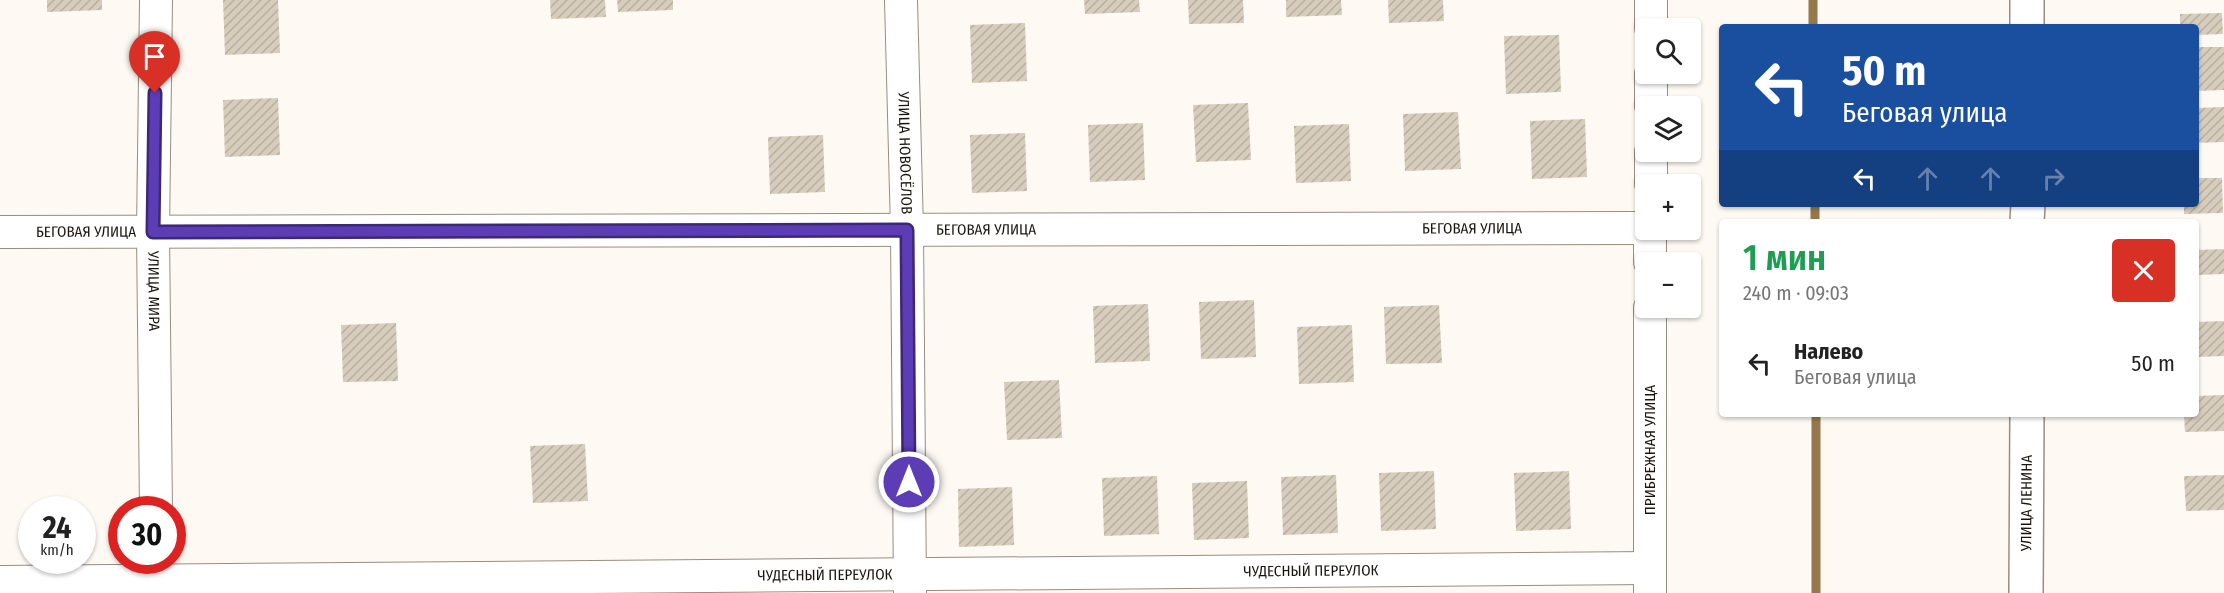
<!DOCTYPE html>
<html lang="ru">
<head>
<meta charset="utf-8">
<style>
	:root { --surface:#fff; --page:#f6f6f6; --text:#222; --muted:#767676 }
	body { margin:0; font-family:"Fira Sans Condensed",sans-serif; background:var(--page); color:var(--text); height:100vh; display:flex; flex-direction:column; font-size:22px; white-space:nowrap }
	* { box-sizing:border-box; margin:0 }
	p { font-size:20px; color:var(--muted) }
	.icon { flex:none; width:33px; height:33px; fill:none; stroke:currentColor; stroke-width:2; stroke-linecap:round; stroke-linejoin:round }
	.map { position:relative; flex:1; overflow:hidden }
	.drawer { position:absolute; left:1719px; top:219px; width:480px; height:198px; display:flex; flex-direction:column; background:var(--surface); border-radius:6px; box-shadow:0 2px 4px #0004 }
	.drawer>* { flex:none }
	.guide { position:absolute; left:1719px; top:24px; width:480px; height:183px; border-radius:6px; box-shadow:0 2px 4px #0004; background:#1a4fa0; color:#fff; overflow:hidden }
	.controls { position:absolute; left:1635px; top:18px; display:grid; gap:12px }
	.controls a { display:grid; place-items:center; width:66px; height:66px; border-radius:6px; background:var(--surface); box-shadow:0 2px 4px #0004; font-size:30px }
	.speed { position:absolute; left:18px; top:496px; display:flex; gap:12px; font-size:30px; font-weight:700; text-align:center }
	.speed>* { display:grid; place-content:center; width:78px; height:78px; border-radius:50%; background:var(--surface); box-shadow:0 2px 4px #0004; line-height:1 }
	.speed small { font-size:15px; font-weight:400 }
	.speed .limit { border:9px solid #d22; background:#fff; color:#111 }
	.pin { position:absolute; display:grid; place-items:center; width:51px; height:51px; color:#fff; margin:-62px -26px; border-radius:50% 50% 50% 0; rotate:-45deg; box-shadow:0 0 6px #0007 }
	.pin .icon { rotate:45deg }
	.me { position:absolute; width:66px; margin:-33px; rotate:0deg; stroke-linejoin:round; filter:drop-shadow(0 0 4px #0008) }
	.turn { display:flex; align-items:center; gap:21px; height:126px; padding:0 24px; font-size:27px }
	.turn .icon { width:78px; height:78px; stroke-width:2.5 }
	.turn b { display:block; font-size:42px; line-height:51px }
	.lanes { display:flex; align-items:center; height:57px; padding:0 24px; background:#0003; justify-content:center; gap:30px; direction:ltr }
	.lanes .off { opacity:.35 }
	.round { display:grid; place-items:center; flex:none; width:63px; height:63px; border-radius:6px; background:var(--page) }
	.summary { display:flex; align-items:center; justify-content:space-between; height:102px; padding:0 24px }
	h1 { font-size:36px; font-weight:600; line-height:45px; color:#1e9e55 }
	ul { padding:0; list-style:none }
	li { display:flex; align-items:center; gap:18px; height:84px; padding:0 24px }
	li div { flex:1 }
	li b { display:block; font-size:22px }
	li em { font-style:normal }
	.map>svg:first-child { display:block }
	.lines { fill:none; stroke-linecap:round; stroke-linejoin:round }
	.stream { stroke:#96794a; stroke-width:9 }
	.building { fill:url(#building-hatch) }
	.minor-casing { stroke:#988e7f; stroke-width:34 }
	.major-casing { stroke:#988e7f; stroke-width:36 }
	.minor { stroke:#fff; stroke-width:32 }
	.major { stroke:#fff; stroke-width:33 }
	.route-casing { stroke:#3c2876; stroke-width:15 }
	.route { stroke:#5c3db5; stroke-width:10 }
	.labels { text-anchor:middle; stroke-width:5; stroke-linejoin:round; paint-order:stroke }
	.street-label { font-size:15px; fill:#191510; stroke:#fff }
</style>
</head>
<body>
<div class="map">
<svg width="2224" height="593" viewBox="0 0 2224 593">
	<defs>
		<pattern id="building-hatch" width="6" height="6" patternUnits="userSpaceOnUse" patternTransform="scale(1.5)"><rect width="6" height="6" fill="#d7cdbc"/><path d="M-1 1l2-2M0 6l6-6M5 7l2-2" fill="none" stroke="#b8afa1"/></pattern>
	</defs>
	<rect width="100%" height="100%" fill="#fef9f3"/>
	<g class="lines">
		<g class="stream">
			<polyline points="1813,0 1813,27"/>
			<polyline points="1815,204 1815,222"/>
			<polyline points="1816,414 1816,593"/>
		</g>
	</g>
	<g class="building">
		<polygon points="47,0 102,0 102,10 47,12"/>
		<polygon points="223,0 278,0 280,53 225,55"/>
		<polygon points="550,0 605,0 606,17 551,19"/>
		<polygon points="617,0 673,0 673,10 618,12"/>
		<polygon points="1084,0 1139,0 1140,12 1085,14"/>
		<polygon points="1188,0 1243,0 1244,23 1189,24"/>
		<polygon points="1286,0 1341,0 1342,15 1286,17"/>
		<polygon points="1388,0 1443,0 1444,21 1389,23"/>
		<polygon points="2222,13 2223,34 2196,35 2196,27 2180,27 2180,14"/>
		<polygon points="1025,23 1027,81 972,83 970,25"/>
		<polygon points="1559,35 1561,92 1506,94 1504,36"/>
		<polygon points="2196,47 2224,47 2224,90 2196,91"/>
		<polygon points="278,98 280,155 225,157 223,100"/>
		<polygon points="1248,103 1251,160 1196,162 1193,105"/>
		<polygon points="2224,107 2224,142 2196,143 2196,108"/>
		<polygon points="1458,112 1461,169 1405,171 1403,114"/>
		<polygon points="1585,119 1587,177 1532,179 1530,121"/>
		<polygon points="1143,123 1145,180 1090,182 1088,125"/>
		<polygon points="1349,124 1351,181 1296,183 1294,126"/>
		<polygon points="1025,133 1027,191 972,193 970,135"/>
		<polygon points="823,135 825,192 770,194 768,137"/>
		<polygon points="2196,178 2222,178 2223,213 2184,214 2184,204 2196,204"/>
		<polygon points="2224,249 2224,274 2196,275 2196,250"/>
		<polygon points="1254,300 1256,357 1201,359 1199,302"/>
		<polygon points="1148,304 1150,361 1095,363 1093,306"/>
		<polygon points="1439,305 1442,363 1386,364 1384,307"/>
		<polygon points="2224,321 2224,356 2196,357 2196,322"/>
		<polygon points="396,323 398,381 343,382 341,325"/>
		<polygon points="1352,325 1354,382 1299,384 1297,327"/>
		<polygon points="1059,380 1062,438 1007,440 1004,382"/>
		<polygon points="2224,395 2224,431 2185,432 2184,414 2196,414 2196,396"/>
		<polygon points="585,444 588,501 533,503 530,446"/>
		<polygon points="1434,471 1436,529 1381,531 1379,473"/>
		<polygon points="1569,471 1571,529 1516,531 1514,473"/>
		<polygon points="1336,475 1338,533 1283,535 1281,477"/>
		<polygon points="2224,475 2224,510 2186,511 2184,476"/>
		<polygon points="1157,476 1159,534 1104,536 1102,478"/>
		<polygon points="1247,481 1249,538 1194,540 1192,483"/>
		<polygon points="1012,487 1014,545 959,547 958,489"/>
	</g>
	<g class="lines">
		<defs>
			<g id="minor">
				<path id="s1" d="M156,0l-3,232 3,278"/>
				<path id="s2" d="M901,0l6,230 3,363"/>
				<polyline points="1651,28 1651,0"/>
				<polyline points="1651,106 1651,74"/>
				<polyline points="1651,184 1651,152"/>
				<path id="s3" d="M0,232l1646,-4"/>
				<polyline points="1650,262 1650,230"/>
				<path id="s4" d="M0,582l1650,-14"/>
				<polyline points="1650,593 1650,308"/>
			</g>
			<g id="major">
				<polyline points="2027,0 2027,27"/>
				<polyline points="2027,222 2028,204"/>
				<path id="s5" d="M2026,593l1,-179"/>
			</g>
		</defs>
		<use href="#minor" class="minor-casing"/>
		<use href="#major" class="major-casing"/>
		<use href="#minor" class="minor"/>
		<use href="#major" class="major"/>
	</g>
	<g class="lines">
		<defs>
			<polyline id="route" points="155,93 153,232 907,230 909,482"/>
		</defs>
		<use href="#route" class="route-casing"/>
		<use href="#route" class="route"/>
	</g>
	<g class="labels">
		<g class="street-label">
			<text dy="5" stroke="none"><textPath href="#s2" startOffset="153">УЛИЦА НОВОСЁЛОВ</textPath></text>
			<text dy="5" stroke="none"><textPath href="#s3" startOffset="1472">БЕГОВАЯ УЛИЦА</textPath></text>
			<text dy="5" stroke="none"><textPath href="#s3" startOffset="986">БЕГОВАЯ УЛИЦА</textPath></text>
			<text dy="5" stroke="none"><textPath href="#s3" startOffset="86">БЕГОВАЯ УЛИЦА</textPath></text>
			<text dy="5" stroke="none"><textPath href="#s1" startOffset="291">УЛИЦА МИРА</textPath></text>
			<text transform="translate(1650 450) rotate(-90)" y="5">ПРИБРЕЖНАЯ УЛИЦА</text>
			<text dy="5" stroke="none"><textPath href="#s5" startOffset="90">УЛИЦА ЛЕНИНА</textPath></text>
			<text dy="5" stroke="none"><textPath href="#s4" startOffset="1311">ЧУДЕСНЫЙ ПЕРЕУЛОК</textPath></text>
			<text dy="5" stroke="none"><textPath href="#s4" startOffset="825">ЧУДЕСНЫЙ ПЕРЕУЛОК</textPath></text>
		</g>
	</g>
</svg>
<div class="controls">
<a><svg class="icon" aria-label="search" viewBox="0 0 24 24"><circle cx="10" cy="10" r="6"/><path d="M15 15l6 6"/></svg></a>
<a><svg class="icon" aria-label="layers" viewBox="0 0 24 24"><path d="M12 4l9 5-9 5-9-5zM3 14l9 5 9-5"/></svg></a>
<a>+</a>
<a>−</a>
</div>
<div class="speed"><div>24<small>km/h</small></div><div class="limit">30</div></div>
<div class="pin" style="left:155px;top:93px;background:#d93025"><svg class="icon" aria-label="arrive" viewBox="0 0 24 24"><path d="M6 21V4h12l-3 4 3 4H6"/></svg></div>
<svg class="me" style="left:909px;top:482px" viewBox="-20 -20 40 40"><circle r="17" fill="#5c3db5" stroke="#fff" stroke-width="3"/><path d="M0-11L8 9 0 5-8 9z" fill="#fff"/></svg>
<div class="guide">
<div class="turn"><svg class="icon" aria-label="left" viewBox="0 0 24 24"><path d="M17 20v-9H6M10 6l-5 5 5 5"/></svg><div><b>50 m</b>Беговая улица</div></div>
<div class="lanes"><svg class="icon" aria-label="left" viewBox="0 0 24 24"><path d="M17 20v-9H6M10 6l-5 5 5 5"/></svg><svg class="icon off" aria-label="ahead" viewBox="0 0 24 24"><path d="M12 20V5M6 11l6-6 6 6"/></svg><svg class="icon off" aria-label="ahead" viewBox="0 0 24 24"><path d="M12 20V5M6 11l6-6 6 6"/></svg><svg class="icon off" aria-label="right" viewBox="0 0 24 24"><path d="M7 20v-9h11M14 6l5 5-5 5"/></svg></div>
</div>
<section class="drawer">
<div class="summary"><div><h1>1 мин</h1><p>240 m · 09:03</p></div><a class="round" style="background:#d93025;color:#fff"><svg class="icon" aria-label="close" viewBox="0 0 24 24"><path d="M6 6l12 12M18 6L6 18"/></svg></a></div>
<ul>
<li><svg class="icon" aria-label="left" viewBox="0 0 24 24"><path d="M17 20v-9H6M10 6l-5 5 5 5"/></svg><div><b>Налево</b><p>Беговая улица</p></div><em>50 m</em></li>
</ul>
</section>
</div>
</body>
</html>
